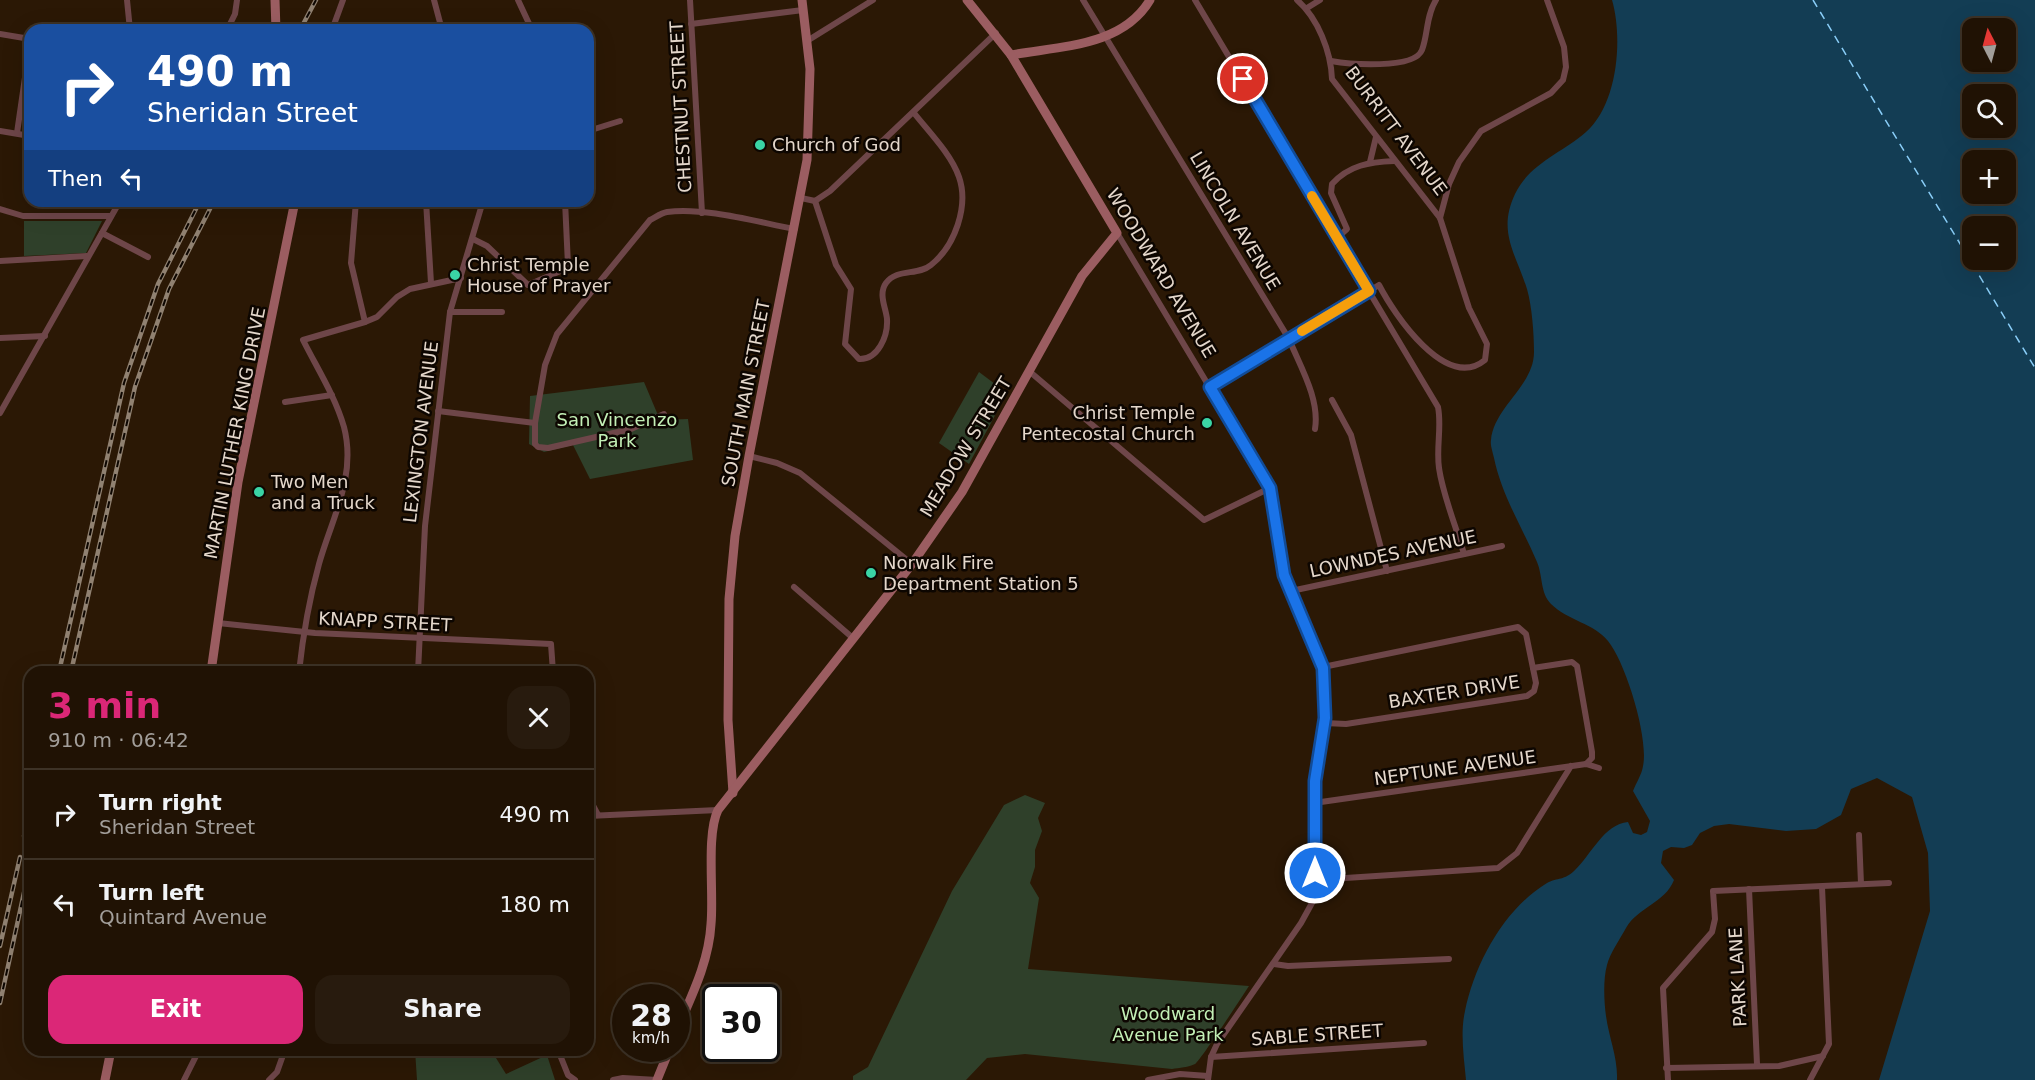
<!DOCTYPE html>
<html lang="en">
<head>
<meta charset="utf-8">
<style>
	:root { --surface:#201204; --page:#281b0e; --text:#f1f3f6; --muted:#a29e9a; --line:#3d3226; --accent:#db2777 }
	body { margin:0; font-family:"DejaVu Sans",sans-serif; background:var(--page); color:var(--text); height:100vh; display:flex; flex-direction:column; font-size:22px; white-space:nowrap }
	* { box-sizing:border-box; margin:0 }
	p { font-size:20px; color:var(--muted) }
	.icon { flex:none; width:33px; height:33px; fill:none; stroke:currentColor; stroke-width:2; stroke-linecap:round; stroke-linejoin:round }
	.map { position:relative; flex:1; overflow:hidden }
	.drawer { position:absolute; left:24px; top:666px; width:570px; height:390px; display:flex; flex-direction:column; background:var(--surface); border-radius:18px; box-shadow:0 6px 24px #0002,0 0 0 2px var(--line) }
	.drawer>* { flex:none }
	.top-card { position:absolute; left:24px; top:24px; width:570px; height:183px; border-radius:18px; box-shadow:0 6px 24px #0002,0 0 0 2px var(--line); background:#1a4fa0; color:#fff; overflow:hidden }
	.needle { width:39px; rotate:354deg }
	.buttons { position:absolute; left:1962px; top:18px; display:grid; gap:12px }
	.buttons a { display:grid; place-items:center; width:54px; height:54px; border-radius:12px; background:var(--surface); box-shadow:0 6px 24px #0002,0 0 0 2px var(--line); font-size:30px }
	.speed { position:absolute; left:612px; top:984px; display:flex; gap:12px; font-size:30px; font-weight:700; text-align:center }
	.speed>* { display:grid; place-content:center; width:78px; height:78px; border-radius:50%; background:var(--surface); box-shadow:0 6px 24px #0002,0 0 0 2px var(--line); line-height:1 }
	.speed small { font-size:15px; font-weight:400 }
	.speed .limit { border:3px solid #111; border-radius:9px; background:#fff; color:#111 }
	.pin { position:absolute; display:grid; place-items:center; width:51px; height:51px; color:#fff; margin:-26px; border:3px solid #fff; border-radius:50%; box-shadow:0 2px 6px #0007 }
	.me { position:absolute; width:66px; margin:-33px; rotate:0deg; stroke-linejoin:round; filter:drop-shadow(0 0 4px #0008) }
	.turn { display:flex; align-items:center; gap:21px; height:126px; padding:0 24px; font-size:27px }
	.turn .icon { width:78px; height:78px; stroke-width:2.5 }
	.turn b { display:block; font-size:42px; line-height:51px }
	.then { display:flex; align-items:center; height:57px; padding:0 24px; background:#0003; gap:12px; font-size:22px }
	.round { display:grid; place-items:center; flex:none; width:63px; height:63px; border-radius:18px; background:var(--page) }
	.overview { display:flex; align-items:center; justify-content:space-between; height:102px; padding:0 24px }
	h1 { font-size:36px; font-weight:700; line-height:45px; color:var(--accent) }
	.cta { display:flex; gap:12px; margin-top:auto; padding:12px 24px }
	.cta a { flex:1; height:69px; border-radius:18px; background:var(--accent); color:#fff; font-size:24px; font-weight:700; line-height:69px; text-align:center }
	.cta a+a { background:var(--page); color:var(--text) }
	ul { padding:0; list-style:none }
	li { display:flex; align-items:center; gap:18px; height:90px; padding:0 24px; border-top:2px solid var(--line) }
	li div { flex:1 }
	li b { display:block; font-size:22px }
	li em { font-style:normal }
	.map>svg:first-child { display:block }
	.green { fill:#2f402a }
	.water { fill:#133d54; fill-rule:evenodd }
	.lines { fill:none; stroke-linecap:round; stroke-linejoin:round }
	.ferry { stroke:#8acef8; stroke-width:1.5; stroke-dasharray:8 6; stroke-linecap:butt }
	.street { stroke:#6e4649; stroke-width:6 }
	.secondary { stroke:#9b5d61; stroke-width:9 }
	.rail-casing { stroke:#908171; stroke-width:4.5 }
	.rail { stroke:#0d0601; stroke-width:2; stroke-dasharray:7; stroke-linecap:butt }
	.route-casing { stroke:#114b97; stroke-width:15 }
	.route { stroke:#1a73e8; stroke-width:10 }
	.slow { stroke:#f59e0b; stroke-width:10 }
	.poi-dot { fill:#3ad4a5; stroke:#0d0601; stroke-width:2 }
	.labels { text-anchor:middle; stroke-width:5; stroke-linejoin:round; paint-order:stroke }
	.street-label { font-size:18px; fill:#e4d7cb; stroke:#0d0601 }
	.poi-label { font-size:18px; fill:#e4d7cb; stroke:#0d0601; text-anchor:start }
	.park-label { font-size:18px; fill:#c3f0b6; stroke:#0d0601 }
</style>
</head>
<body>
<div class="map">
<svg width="2035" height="1080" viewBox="0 0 2035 1080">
	<rect width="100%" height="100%" fill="#2b1805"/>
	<g class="green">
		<polygon points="24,221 102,221 86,253 24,256"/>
		<polygon points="979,372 1007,393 969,464 939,443"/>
		<polygon points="644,382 660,420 688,419 693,460 590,479 573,445 544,452 529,444 530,396"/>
		<path d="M1025,795l20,8 -7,15 4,13 -7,19v17l-5,16 9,15 -11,71 221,17c-7,11 -49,75 -54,78 -6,3 -16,4 -23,5l-147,-15 -38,4 -21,22h-113v-4l15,-9 84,-176 52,-86z"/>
		<polygon points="415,1050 491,1050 506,1074 547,1055 555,1080 417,1080"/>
	</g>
	<path class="water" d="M1612,0h423v1080h-156l51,-169 -2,-58 -16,-56 -35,-19 -26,11 -10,26 -25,14 -30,2 -57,-7 -15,2 -14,7 -8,12 -8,3 -13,-1 -8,4 -2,12 13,17c-9,23 -36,27 -48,48 -6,11 -16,25 -19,37 -4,14 -3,37 -1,51 3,22 12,42 11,64h-151c-2,-22 -6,-47 -1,-69 10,-48 39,-102 82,-128 11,-6 17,-2 28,-13 16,-15 29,-46 53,-48l5,11 8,2 6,-3 3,-11 -17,-30c3,-8 9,-17 10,-25 6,-27 -17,-103 -35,-125 -13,-17 -41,-21 -57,-37 -11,-11 -8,-28 -14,-42 -15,-35 -35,-66 -43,-104 -1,-5 -4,-13 -3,-18 3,-33 43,-54 43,-88 0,-19 -2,-45 -7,-63 -11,-35 -30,-57 -12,-95 15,-31 47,-41 71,-62 32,-28 37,-94 26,-132zM1972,28h34v34h-34zM1972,94h34v34h-34zM1972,160h34v34h-34zM1972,226h34v34h-34z"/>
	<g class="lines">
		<polyline class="ferry" points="1813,0 2035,368"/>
		<g class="street">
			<polyline points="127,0 130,30"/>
			<polyline points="434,0 442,30"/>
			<polyline points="518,0 532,30"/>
			<polyline points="690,0 702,213"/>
			<path d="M1083,0l206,339c11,27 31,60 26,90"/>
			<path d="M1195,0l243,407c4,20 -2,40 1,61 4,28 17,58 25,86"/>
			<path d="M1297,0c21,18 34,52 35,79l108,139"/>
			<polyline points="1307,8 1320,0"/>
			<polyline points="691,24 803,10"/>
			<polyline points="227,30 235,14 237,0"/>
			<polyline points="332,30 343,0"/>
			<polyline points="0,34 30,39"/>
			<polyline points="807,41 873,0"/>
			<path d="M1331,61c17,3 83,9 91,-11 6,-16 4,-34 14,-50"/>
			<polyline points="0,131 30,136"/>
			<polyline points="588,131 620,121"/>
			<polyline points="17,133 30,43"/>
			<polyline points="1370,162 1376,137"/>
			<polyline points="801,198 815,201 830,191 996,33"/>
			<polyline points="356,201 351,263 365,322"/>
			<polyline points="426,201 431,283"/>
			<path d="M815,201l21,64 15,24 -6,55 14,15c19,1 29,-23 28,-40 -1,-11 -9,-25 -1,-36 11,-15 32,-7 45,-18 24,-19 38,-59 28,-88 -8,-23 -30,-45 -45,-64"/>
			<polyline points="0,209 23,216 111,216"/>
			<polyline points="102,233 148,257"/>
			<polyline points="1117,233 1270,488 1284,575 1323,667 1326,691 1325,723 1314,790 1315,880 1312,903 1301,923 1217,1044 1211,1057 1208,1080"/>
			<path d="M1337,238l10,-9 -16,-36 1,-9c17,-19 38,-22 62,-23"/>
			<polyline points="473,239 487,246 528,285 565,269 568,265 565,201"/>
			<polyline points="0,261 87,256"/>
			<polyline points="450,312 502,312"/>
			<polyline points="0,338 45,336"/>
			<polyline points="1029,371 1204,520 1270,488"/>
			<path d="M1211,387l168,-102c15,29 67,107 106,75l2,-16 -18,-36 -29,-90 9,-34 10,-22 22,-31 70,-38 12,-13 3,-13 -2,-20 -17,-47"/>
			<polyline points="1332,400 1351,435 1387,571"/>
			<polyline points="285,402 332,395"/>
			<polyline points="438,411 535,423"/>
			<polyline points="0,413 120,201"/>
			<path d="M664,414l-33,15 -83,19 -10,-1 -3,-3v-21l10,-58 12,-31 93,-114c6,-3 11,-7 17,-8 38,-5 90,10 128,17"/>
			<polyline points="749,456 777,463 800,473 912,564"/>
			<polyline points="794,587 854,639"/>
			<polyline points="1291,591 1502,546"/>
			<polyline points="218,623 315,633 551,644 553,672"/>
			<polyline points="1323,667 1518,627 1526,634 1536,683 1534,691 1527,696 1346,724 1325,723"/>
			<polyline points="1533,668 1572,662 1577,666 1592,752 1592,758 1586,764"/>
			<path d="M299,672c4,-37 10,-72 20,-108 12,-44 38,-87 25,-137 -9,-31 -27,-59 -41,-87l62,-18 12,-5 20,-20 13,-8 51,-11"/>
			<polyline points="418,672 425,526 450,312 483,201"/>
			<polyline points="588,796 598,815"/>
			<polyline points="1314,803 1586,764 1599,768"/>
			<polyline points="588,816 718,810"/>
			<polyline points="1859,835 1861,884"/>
			<polyline points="1315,880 1498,868 1517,853 1571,766"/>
			<polyline points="1749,889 1757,1064"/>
			<polyline points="1274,964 1288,966 1449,959"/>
			<polyline points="558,1050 568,1075 575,1080"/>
			<polyline points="1211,1057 1424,1043"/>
			<polyline points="1666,1068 1779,1066 1823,1056"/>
			<polyline points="184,1080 199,1050"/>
			<polyline points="269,1080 277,1072 282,1058"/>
			<polyline points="613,1080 623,1078 657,1080"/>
			<polyline points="1148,1080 1180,1074 1208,1076"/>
			<polyline points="1668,1080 1663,988 1712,932 1715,919 1713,891 1889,883"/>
			<polyline points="1810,1080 1829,1044 1822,887"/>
		</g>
		<g class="secondary">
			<polyline points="275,0 276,30"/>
			<path d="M1011,55c49,-9 111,-8 139,-55"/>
			<polyline points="211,672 238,482 295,201"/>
			<polyline points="733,793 728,720 729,599 735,536 749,456 807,160 810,69 802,0"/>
			<path d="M676,1032c15,-35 33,-70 35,-108 3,-30 -5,-90 7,-114l194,-246 50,-72 120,-216 35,-43 -106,-178 -44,-55"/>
			<polyline points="105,1080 111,1050"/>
			<polyline points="657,1080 670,1048"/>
		</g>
		<defs>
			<g id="rail">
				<polyline points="300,30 316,0"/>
				<polyline points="59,672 124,383 158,284 200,201"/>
				<polyline points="71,672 135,387 169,289 214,201"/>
				<polyline points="24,836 30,810"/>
				<polyline points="24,856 30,829"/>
				<polyline points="25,871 30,848"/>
				<polyline points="0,946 20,857"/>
				<polyline points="0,1003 30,865"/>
			</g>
		</defs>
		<use href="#rail" class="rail-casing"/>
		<use href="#rail" class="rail"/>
	</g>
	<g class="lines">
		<defs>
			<polyline id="route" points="1243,79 1369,291 1210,387 1270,488 1284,575 1323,668 1325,718 1315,781 1315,873"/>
		</defs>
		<use href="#route" class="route-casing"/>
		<use href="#route" class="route"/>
		<polyline class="slow" points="1302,331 1369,291 1312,196"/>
	</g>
	<g class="poi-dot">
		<circle cx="760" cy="145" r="6"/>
		<circle cx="455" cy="275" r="6"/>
		<circle cx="1207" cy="423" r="6"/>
		<circle cx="259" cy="492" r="6"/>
		<circle cx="871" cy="573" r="6"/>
	</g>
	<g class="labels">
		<g class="street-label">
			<text transform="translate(681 107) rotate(-93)" y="6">CHESTNUT STREET</text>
			<text transform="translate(1396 131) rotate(53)" y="6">BURRITT AVENUE</text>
			<text transform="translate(1235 221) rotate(59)" y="6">LINCOLN AVENUE</text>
			<text transform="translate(1161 273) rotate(59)" y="6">WOODWARD AVENUE</text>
			<text transform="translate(746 393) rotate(-79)" y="6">SOUTH MAIN STREET</text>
			<text transform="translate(421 432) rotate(-83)" y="6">LEXINGTON AVENUE</text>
			<text transform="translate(235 433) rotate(-79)" y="6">MARTIN LUTHER KING DRIVE</text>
			<text transform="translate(966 447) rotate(-59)" y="6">MEADOW STREET</text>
			<text transform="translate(1393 554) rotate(-12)" y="6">LOWNDES AVENUE</text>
			<text transform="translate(385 622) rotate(3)" y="6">KNAPP STREET</text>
			<text transform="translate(1454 692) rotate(-9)" y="6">BAXTER DRIVE</text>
			<text transform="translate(1455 768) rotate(-8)" y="6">NEPTUNE AVENUE</text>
			<text transform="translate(1738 977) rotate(-93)" y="6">PARK LANE</text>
			<text transform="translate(1317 1035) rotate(-4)" y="6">SABLE STREET</text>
		</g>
		<g class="poi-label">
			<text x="772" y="151">Church of God</text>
			<text x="467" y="271">Christ Temple<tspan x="467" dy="21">House of Prayer</tspan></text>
			<text x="1195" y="419" text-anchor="end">Christ Temple<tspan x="1195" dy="21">Pentecostal Church</tspan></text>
			<text x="271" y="488">Two Men<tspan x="271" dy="21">and a Truck</tspan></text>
			<text x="883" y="569">Norwalk Fire<tspan x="883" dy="21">Department Station 5</tspan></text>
		</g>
		<g class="park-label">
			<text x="617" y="426">San Vincenzo<tspan x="617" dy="21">Park</tspan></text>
			<text x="1168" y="1020">Woodward<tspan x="1168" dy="21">Avenue Park</tspan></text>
		</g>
	</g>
</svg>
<div class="buttons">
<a><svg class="needle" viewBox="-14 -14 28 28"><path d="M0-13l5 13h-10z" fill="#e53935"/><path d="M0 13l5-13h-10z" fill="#a29e9a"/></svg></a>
<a><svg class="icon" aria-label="search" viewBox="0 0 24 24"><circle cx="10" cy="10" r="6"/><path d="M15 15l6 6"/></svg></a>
<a>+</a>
<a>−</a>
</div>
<div class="speed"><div>28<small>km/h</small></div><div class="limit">30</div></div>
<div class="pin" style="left:1243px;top:79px;background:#d93025"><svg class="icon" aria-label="arrive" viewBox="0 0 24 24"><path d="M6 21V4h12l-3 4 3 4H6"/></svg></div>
<svg class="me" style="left:1315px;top:873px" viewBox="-20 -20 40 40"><circle r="17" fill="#1a73e8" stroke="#fff" stroke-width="3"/><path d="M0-11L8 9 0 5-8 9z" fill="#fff"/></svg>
<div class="top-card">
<div class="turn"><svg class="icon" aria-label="right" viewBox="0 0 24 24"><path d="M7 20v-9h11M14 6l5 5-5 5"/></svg><div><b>490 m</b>Sheridan Street</div></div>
<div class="then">Then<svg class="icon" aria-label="left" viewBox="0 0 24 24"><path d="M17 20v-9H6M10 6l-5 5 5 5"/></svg></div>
</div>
<section class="drawer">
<div class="overview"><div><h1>3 min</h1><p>910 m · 06:42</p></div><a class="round"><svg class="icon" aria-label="close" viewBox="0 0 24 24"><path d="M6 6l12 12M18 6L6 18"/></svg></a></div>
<ul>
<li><svg class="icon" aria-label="right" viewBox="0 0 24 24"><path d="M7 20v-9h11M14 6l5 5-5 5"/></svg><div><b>Turn right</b><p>Sheridan Street</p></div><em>490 m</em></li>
<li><svg class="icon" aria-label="left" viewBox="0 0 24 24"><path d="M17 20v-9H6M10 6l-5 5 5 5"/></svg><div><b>Turn left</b><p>Quintard Avenue</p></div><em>180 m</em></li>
</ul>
<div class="cta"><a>Exit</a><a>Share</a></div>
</section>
</div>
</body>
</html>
